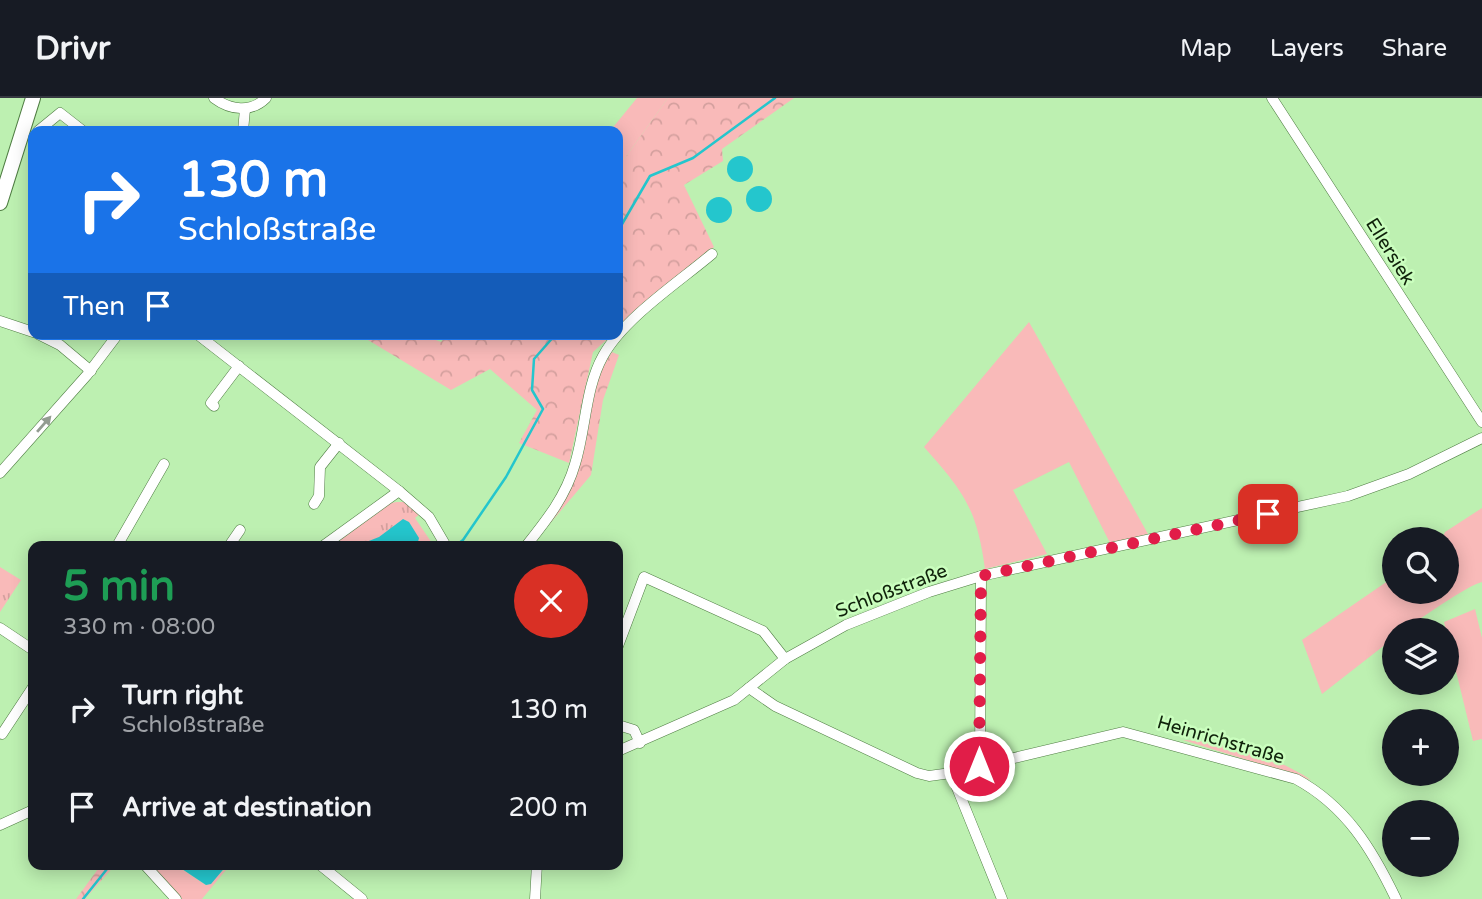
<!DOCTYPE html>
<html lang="en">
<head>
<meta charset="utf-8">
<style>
	:root { --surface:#171b24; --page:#242831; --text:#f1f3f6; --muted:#9ea1a6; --line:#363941 }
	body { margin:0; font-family:"Varela Round",sans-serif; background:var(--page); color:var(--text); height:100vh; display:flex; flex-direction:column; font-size:26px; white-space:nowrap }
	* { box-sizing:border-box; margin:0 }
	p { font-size:23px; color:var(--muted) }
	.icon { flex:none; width:38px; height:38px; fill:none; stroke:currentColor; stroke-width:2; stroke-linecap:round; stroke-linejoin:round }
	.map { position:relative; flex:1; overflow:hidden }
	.panel { position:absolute; left:28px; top:443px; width:595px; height:329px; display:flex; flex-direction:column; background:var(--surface); border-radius:14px; box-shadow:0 4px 18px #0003 }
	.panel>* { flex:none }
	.hud { position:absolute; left:28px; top:28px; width:595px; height:214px; border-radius:14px; box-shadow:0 4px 18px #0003; background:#1a73e8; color:#fff; overflow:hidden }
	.controls { position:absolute; left:1382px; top:429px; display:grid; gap:14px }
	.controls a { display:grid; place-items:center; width:77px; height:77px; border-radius:50%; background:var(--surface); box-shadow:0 4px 18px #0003; font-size:35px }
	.pin { position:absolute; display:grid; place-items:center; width:60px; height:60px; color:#fff; margin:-30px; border-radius:14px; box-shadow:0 4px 10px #0006 }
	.me { position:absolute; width:77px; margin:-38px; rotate:0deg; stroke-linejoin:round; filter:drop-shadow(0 0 5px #0008) }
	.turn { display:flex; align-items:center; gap:24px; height:147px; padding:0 35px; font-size:32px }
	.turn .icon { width:91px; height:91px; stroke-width:2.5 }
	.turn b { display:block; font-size:49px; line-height:60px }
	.then { display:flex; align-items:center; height:66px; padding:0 35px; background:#0003; gap:14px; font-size:26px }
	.round { display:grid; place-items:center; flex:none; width:74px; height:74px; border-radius:37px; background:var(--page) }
	.headline { display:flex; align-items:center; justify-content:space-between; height:119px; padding:0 35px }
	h1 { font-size:42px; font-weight:800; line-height:52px; color:#1e9e55 }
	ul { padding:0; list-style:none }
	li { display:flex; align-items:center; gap:21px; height:98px; padding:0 35px }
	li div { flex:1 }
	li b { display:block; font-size:26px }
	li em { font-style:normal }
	header { display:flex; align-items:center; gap:42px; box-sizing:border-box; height:98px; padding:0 35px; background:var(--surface); border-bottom:2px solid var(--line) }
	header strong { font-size:33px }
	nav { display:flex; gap:38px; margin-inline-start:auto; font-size:24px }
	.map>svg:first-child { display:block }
	.green { fill:#f9bab9 }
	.forest { fill:url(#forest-crowns) }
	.park { fill:url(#park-tufts) }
	.water { fill:#24c6cd }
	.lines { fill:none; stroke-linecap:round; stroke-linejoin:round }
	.stream { stroke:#24c6cd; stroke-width:2.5 }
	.street-casing { stroke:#4f7d43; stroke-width:11 }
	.secondary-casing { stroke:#4f7d43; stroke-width:16 }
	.street { stroke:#fff; stroke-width:10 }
	.secondary { stroke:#fff; stroke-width:14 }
	.oneway { fill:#939c91 }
	.route { stroke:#e11d48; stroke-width:12; stroke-dasharray:0 21.6 }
	.labels { text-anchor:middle; stroke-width:5; stroke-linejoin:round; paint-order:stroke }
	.street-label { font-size:19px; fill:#0f220a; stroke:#cafebe }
</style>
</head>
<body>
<header>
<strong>Drivr</strong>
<nav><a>Map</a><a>Layers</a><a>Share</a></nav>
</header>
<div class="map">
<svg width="1482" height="801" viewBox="0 0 1482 801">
	<defs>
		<pattern id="forest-crowns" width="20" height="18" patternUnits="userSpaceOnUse" patternTransform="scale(1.75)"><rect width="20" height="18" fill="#f9bab9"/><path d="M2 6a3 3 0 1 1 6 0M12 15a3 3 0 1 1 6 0" fill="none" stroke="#d4a09e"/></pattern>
		<pattern id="park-tufts" width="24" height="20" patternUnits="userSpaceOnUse" patternTransform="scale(1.75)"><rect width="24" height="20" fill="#f9bab9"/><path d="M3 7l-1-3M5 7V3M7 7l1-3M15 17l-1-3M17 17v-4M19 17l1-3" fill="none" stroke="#d4a09e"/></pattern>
	</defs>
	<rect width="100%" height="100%" fill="#bdf0b1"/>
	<g class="green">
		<polygon points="637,0 668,0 625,60 618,62 618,33 610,33"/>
		<path d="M1029,224l119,212 -38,9 -41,-81 -56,28 34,64 -62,15c-8,-60 -21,-77 -61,-122z"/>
		<path d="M1482,410v74c-26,8 -71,48 -87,48v7l-73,57 -20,-54 93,-64v16h52v-53h-5l3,-7z"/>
		<polygon points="1475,511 1482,540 1482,641 1473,643 1444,524"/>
		<path d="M1183,642c44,1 93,17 128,40z"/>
		<polygon points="149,767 176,767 206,787 230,767 202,801 182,801"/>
	</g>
	<g class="forest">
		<polygon points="668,0 794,0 722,51 723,63 684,87 714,149 618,232 618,62 625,60"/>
		<polygon points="358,236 420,236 441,244 448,236 613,236 593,254 569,365 519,345 537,312 490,271 451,292"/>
		<path d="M612,254l7,3 -16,45 -12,75 -49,58c4,-12 18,-23 24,-35 21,-45 18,-107 46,-146z"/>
		<polygon points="101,767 115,767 85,801 76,801"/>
	</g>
	<g class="park">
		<polygon points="397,404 408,404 421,415 415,420 434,448 328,448 385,406"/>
		<polygon points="0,469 21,482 0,514"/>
	</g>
	<g class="water">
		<circle cx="740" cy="71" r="13"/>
		<circle cx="759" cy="101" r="13"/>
		<circle cx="719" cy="112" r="13"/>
		<polygon points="403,421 409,424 419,440 417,448 356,448 379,439"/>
		<polygon points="176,767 197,767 207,771 214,767 227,767 211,786 206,787"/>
	</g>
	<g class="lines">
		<g class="stream">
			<polyline points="618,133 650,78 693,60 775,0"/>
			<polyline points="455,448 463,442 506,379 543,311 532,292 534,261 556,236"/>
			<polyline points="83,801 111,766"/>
		</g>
		<defs>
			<g id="street">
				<path d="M214,0c16,12 37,15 52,0"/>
				<polyline points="1272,0 1482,324"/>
				<polyline points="38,33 60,15 83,33"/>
				<polyline points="243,33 245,11"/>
				<polyline points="0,223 33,234"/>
				<polyline points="38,236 60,247 91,273"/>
				<polyline points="197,236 399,393 429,419 446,448"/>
				<polyline points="214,308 211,305 239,268"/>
				<polyline points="0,375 87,277 118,236"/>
				<polyline points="314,406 319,398 320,369 339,345"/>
				<polyline points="117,448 164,366"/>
				<polyline points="229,448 240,432"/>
				<polyline points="323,448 399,393"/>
				<path d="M526,448c20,-25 40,-50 49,-82 11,-35 10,-76 28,-108 21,-38 76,-74 109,-102"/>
				<polyline points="0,530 33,552"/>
				<polyline points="618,548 644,479 763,533 785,561"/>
				<path d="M749,590l26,18 142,67 12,3 22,-3 172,-41 173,47c50,27 76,70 100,120"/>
				<polyline points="618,627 634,632 640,645"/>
				<polyline points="2,636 33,589"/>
				<polyline points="618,653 734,602 785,561 846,527 929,494 981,478 1348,398 1409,376 1482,340"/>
				<polyline points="980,668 981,478"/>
				<polyline points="951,675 1002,801"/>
				<polyline points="0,727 33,712"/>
				<polyline points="144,766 176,801"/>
				<polyline points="319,766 362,801"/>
				<polyline points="535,801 537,766"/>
			</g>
			<polyline id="secondary" points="0,105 33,0"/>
		</defs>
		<use href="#street" class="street-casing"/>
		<use href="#secondary" class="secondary-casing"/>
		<use href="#street" class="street"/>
		<use href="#secondary" class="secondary"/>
	</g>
	<defs><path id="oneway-solid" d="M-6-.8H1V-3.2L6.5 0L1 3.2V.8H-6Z" transform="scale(1.75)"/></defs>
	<use class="oneway" href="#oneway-solid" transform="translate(44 326) rotate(-49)"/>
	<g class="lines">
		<polyline class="route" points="979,668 981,478 1268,416"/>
	</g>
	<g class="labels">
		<g class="street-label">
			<text transform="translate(1391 153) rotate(58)" y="7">Ellersiek</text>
			<text transform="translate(891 492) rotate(-21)" y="7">Schloßstraße</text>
			<text transform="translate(1221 641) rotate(16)" y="7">Heinrichstraße</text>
		</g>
	</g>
</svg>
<div class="controls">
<a><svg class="icon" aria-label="search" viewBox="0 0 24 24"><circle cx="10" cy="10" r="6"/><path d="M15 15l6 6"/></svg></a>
<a><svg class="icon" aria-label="layers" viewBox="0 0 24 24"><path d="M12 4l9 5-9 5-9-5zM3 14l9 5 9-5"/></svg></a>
<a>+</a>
<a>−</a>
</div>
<div class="pin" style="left:1268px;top:416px;background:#d93025"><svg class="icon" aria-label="arrive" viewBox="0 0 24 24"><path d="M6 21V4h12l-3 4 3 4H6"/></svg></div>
<svg class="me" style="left:979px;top:668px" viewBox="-20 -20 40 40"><circle r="17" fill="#e11d48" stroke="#fff" stroke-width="3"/><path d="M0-11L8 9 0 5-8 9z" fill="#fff"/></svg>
<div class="hud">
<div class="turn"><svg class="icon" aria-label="right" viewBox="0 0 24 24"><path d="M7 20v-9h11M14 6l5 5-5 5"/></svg><div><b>130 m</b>Schloßstraße</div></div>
<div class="then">Then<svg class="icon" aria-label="arrive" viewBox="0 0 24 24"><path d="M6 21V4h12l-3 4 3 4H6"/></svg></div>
</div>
<section class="panel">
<div class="headline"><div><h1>5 min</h1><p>330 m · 08:00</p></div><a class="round" style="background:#d93025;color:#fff"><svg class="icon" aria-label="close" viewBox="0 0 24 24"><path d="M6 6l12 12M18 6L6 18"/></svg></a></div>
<ul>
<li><svg class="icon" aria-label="right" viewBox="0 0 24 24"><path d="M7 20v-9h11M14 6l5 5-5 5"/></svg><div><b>Turn right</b><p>Schloßstraße</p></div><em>130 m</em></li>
<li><svg class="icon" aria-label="arrive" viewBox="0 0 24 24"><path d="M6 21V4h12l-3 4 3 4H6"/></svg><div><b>Arrive at destination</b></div><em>200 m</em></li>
</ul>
</section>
</div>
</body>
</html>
